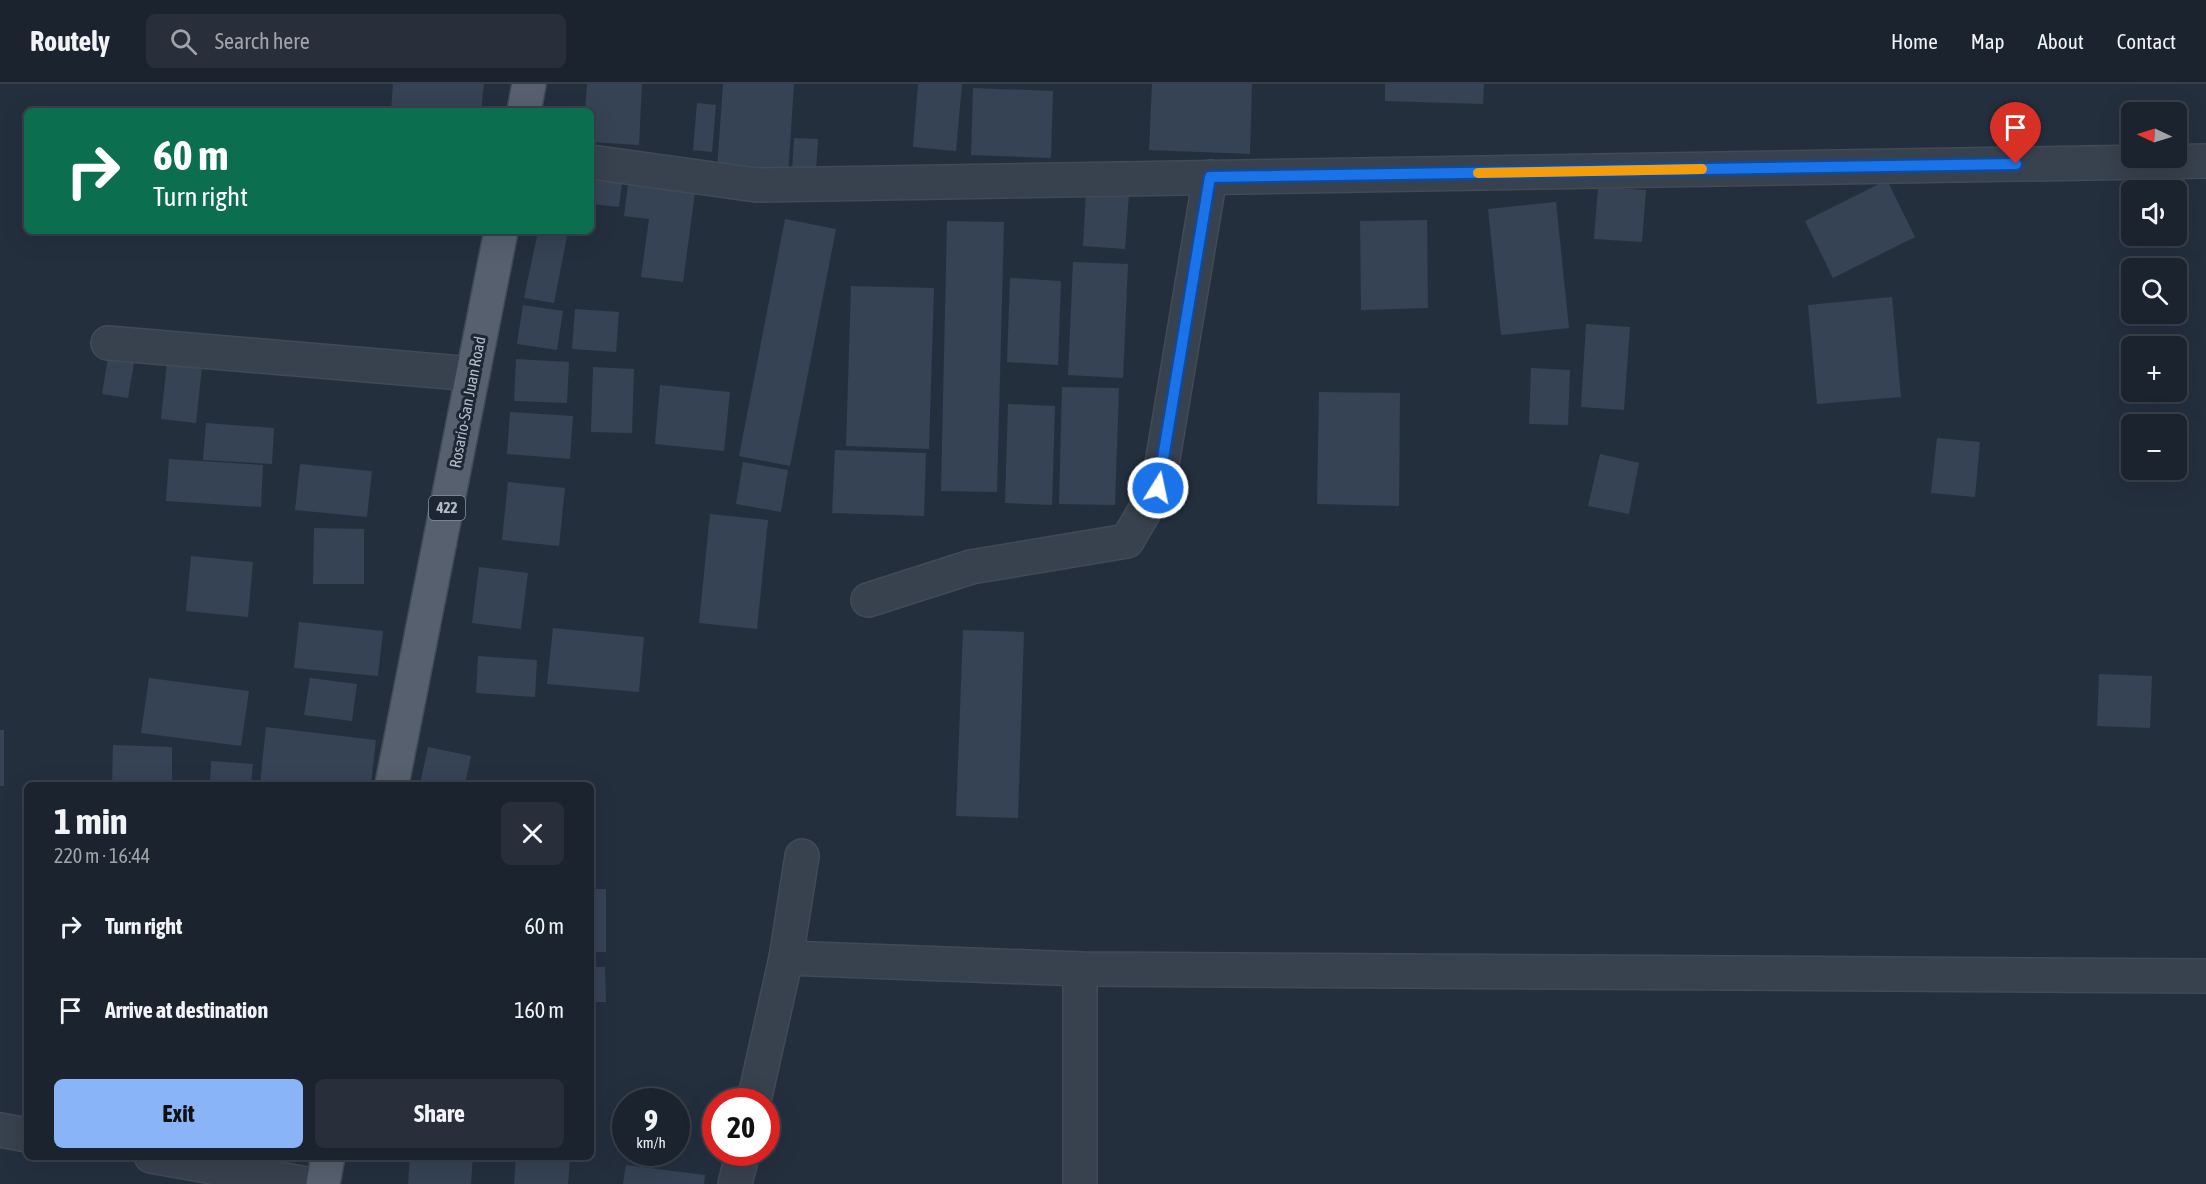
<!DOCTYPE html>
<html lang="en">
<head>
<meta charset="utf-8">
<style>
	:root { --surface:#1b232e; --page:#282f3a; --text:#f1f3f6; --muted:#a0a4aa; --line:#39404a; --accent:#8ab4f8 }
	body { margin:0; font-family:"Asap Condensed",sans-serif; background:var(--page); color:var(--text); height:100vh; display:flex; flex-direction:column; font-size:22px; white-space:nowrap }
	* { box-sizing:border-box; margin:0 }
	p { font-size:20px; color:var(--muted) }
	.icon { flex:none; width:33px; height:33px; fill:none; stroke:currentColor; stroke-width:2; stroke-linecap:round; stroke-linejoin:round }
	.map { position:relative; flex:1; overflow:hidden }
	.side { position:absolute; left:24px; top:698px; width:570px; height:378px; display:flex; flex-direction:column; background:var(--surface); border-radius:9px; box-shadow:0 6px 24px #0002,0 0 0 2px var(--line) }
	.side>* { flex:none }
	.guide { position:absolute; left:24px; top:24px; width:570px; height:126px; border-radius:9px; box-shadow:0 6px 24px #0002,0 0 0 2px var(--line); background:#0b6e4f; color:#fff; overflow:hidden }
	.needle { width:39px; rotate:274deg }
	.controls { position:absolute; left:2121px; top:18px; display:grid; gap:12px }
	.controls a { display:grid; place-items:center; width:66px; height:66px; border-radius:9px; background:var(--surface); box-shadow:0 6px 24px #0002,0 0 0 2px var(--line); font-size:30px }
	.speed { position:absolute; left:612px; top:1004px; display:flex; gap:12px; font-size:30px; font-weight:700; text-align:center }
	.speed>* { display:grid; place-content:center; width:78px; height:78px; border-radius:50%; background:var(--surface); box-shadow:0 6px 24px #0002,0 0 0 2px var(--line); line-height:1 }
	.speed small { font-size:15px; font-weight:400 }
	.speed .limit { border:9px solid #d22; background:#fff; color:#111 }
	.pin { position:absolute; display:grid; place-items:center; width:51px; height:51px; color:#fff; margin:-62px -26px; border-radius:50% 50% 50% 0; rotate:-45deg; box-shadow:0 0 6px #0007 }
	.pin .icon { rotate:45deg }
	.me { position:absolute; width:66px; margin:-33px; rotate:10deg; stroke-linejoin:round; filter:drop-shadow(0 0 4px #0008) }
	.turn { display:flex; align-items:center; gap:21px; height:126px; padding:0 30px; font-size:27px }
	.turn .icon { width:78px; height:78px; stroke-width:2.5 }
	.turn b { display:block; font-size:42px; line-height:51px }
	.round { display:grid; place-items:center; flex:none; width:63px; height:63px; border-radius:9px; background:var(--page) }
	.overview { display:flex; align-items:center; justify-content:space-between; height:102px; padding:0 30px }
	h1 { font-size:36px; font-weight:700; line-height:45px }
	.action { display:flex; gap:12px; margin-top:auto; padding:12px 30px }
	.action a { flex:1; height:69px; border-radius:9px; background:var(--accent); color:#111; font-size:24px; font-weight:700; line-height:69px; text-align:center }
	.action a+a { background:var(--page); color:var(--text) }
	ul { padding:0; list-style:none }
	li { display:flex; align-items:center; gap:18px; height:84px; padding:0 30px }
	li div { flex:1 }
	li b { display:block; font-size:22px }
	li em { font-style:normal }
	header { display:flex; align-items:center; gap:36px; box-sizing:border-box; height:84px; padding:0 30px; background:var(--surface); border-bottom:2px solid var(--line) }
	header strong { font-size:28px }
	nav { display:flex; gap:33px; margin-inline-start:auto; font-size:21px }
	.search { width:420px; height:54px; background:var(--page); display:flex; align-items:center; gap:15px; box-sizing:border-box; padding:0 21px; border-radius:9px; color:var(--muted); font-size:22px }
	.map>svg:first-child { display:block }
	.building { fill:#364354 }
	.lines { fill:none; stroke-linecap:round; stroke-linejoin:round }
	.minor-casing { stroke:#414a57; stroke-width:36 }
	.major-casing { stroke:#414a57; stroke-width:36 }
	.minor { stroke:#38414e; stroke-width:33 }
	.major { stroke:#56606e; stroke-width:33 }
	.route-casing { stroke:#114b97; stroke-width:15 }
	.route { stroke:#1a73e8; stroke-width:10 }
	.slow { stroke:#f59e0b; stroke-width:10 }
	.labels { text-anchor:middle; stroke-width:6; stroke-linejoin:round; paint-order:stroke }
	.shield { fill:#1d2633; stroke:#878f9c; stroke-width:1.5 }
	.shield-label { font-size:15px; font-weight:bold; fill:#b4bcc9 }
	.street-label { font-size:16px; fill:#b4bcc9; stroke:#1d2633 }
</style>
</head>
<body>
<header>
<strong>Routely</strong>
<div class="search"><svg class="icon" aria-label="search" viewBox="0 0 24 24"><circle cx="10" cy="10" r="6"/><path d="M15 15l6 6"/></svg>Search here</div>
<nav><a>Home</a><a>Map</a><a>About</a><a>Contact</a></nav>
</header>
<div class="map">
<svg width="2206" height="1100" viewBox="0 0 2206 1100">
	<rect width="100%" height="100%" fill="#242f3e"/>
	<g class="building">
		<polygon points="393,0 484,0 481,27 391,27"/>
		<polygon points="587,0 642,0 639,61 591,58 591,27 585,27"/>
		<polygon points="723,0 794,0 788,91 717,86"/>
		<polygon points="918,0 962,0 956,67 913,63"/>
		<polygon points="1152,0 1252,0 1250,70 1149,66"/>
		<polygon points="1385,0 1484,0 1483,20 1385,17"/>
		<polygon points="973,4 1053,7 1051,74 971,71"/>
		<polygon points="697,19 716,21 712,68 693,66"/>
		<polygon points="794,54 818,55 816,87 792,86"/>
		<polygon points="591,87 623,91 619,123 591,120"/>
		<polygon points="629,93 696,101 683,198 641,193 649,135 624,132"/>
		<polygon points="1887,96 1915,153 1833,194 1805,137"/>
		<polygon points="1598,103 1646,106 1642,158 1594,155"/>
		<polygon points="1086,107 1129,110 1125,165 1083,162"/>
		<polygon points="1556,118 1569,244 1501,251 1488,125"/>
		<polygon points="785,135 836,145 790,382 739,372"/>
		<polygon points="1427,136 1428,224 1361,226 1360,137"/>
		<polygon points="947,137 1004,138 997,408 941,407"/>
		<polygon points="538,147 568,147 554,219 524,214"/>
		<polygon points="1073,178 1128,180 1123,294 1068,291"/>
		<polygon points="1010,194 1061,197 1058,281 1007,278"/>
		<polygon points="851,202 934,204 929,365 846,362"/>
		<polygon points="1892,213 1901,313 1817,320 1808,221"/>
		<polygon points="523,221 563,227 557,266 517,260"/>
		<polygon points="575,225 619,228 616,268 572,265"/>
		<polygon points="1586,240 1630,243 1624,326 1581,323"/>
		<polygon points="108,274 134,279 128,314 102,310"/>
		<polygon points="516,275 569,278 567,319 514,317"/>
		<polygon points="167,278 202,282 196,339 161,335"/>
		<polygon points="593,283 634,285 632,349 591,348"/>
		<polygon points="1531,284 1570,286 1568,341 1529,340"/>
		<polygon points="660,301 730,308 724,367 655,360"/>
		<polygon points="1062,303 1119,304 1115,421 1059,420"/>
		<polygon points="1319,308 1400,309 1399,422 1317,420"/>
		<polygon points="1008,320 1055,322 1052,421 1005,419"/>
		<polygon points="510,328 573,332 570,375 507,370"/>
		<polygon points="206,339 274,344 272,380 203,376"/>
		<polygon points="1937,354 1980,358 1975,413 1931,409"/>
		<polygon points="835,366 926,369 924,432 832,429"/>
		<polygon points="1600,370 1639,379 1629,430 1588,422"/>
		<polygon points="169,375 263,381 261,423 166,417"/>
		<polygon points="743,378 788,386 781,428 736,420"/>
		<polygon points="300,380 372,387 367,433 295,426"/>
		<polygon points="508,398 565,404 559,462 502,456"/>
		<polygon points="710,430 768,436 757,545 699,539"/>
		<polygon points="314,444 364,445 364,500 313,500"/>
		<polygon points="191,472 253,478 248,533 186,527"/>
		<polygon points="479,483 528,489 521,545 472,539"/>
		<polygon points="299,538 383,547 378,592 294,584"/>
		<polygon points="553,544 644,553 639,608 547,600"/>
		<polygon points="963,546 1024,548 1018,734 956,732"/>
		<polygon points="478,572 537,576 535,613 476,609"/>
		<polygon points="2099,590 2152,592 2150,644 2097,642"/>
		<polygon points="149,594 249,607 241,662 141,649"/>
		<polygon points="310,594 357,600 352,637 304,631"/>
		<polygon points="266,643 376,656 371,700 260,700"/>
		<rect x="0" y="646" width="4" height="56"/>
		<polygon points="113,661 172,663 172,700 112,700"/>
		<polygon points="428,663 471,672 465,700 420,700"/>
		<polygon points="211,677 253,680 251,700 210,700"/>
		<rect x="591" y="805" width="15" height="63"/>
		<polygon points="591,883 605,883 606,918 591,918"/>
		<polygon points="410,1072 473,1072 471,1100 408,1100"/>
		<polygon points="516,1072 570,1076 568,1100 514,1100"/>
		<polygon points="626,1081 705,1091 704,1100 623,1100"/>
	</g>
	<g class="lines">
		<defs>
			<g id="minor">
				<polyline points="591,78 756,101 2206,77"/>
				<polyline points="108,259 473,290"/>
				<polyline points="868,516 971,483 1127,457 1158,404 1210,93"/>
				<polyline points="786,874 1080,885 2206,892"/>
				<polyline points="754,1017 786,874 802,772"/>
				<polyline points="0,1046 27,1051"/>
				<polyline points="151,1072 307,1100"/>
				<polyline points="735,1100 743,1068"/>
				<polyline points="1080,1100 1080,885"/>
			</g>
			<g id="major">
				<polyline points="524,27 529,0"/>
				<polyline points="392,700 501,147"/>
				<polyline points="323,1100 328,1072"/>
			</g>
		</defs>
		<use href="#minor" class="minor-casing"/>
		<use href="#major" class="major-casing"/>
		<use href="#minor" class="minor"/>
		<use href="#major" class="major"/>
	</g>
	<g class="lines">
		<defs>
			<polyline id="route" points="1158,404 1210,93 2016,80"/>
		</defs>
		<use href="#route" class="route-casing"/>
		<use href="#route" class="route"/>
		<polyline class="slow" points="1478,89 1702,85"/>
	</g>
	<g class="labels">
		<rect class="shield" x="429" y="412" width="36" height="24" rx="4.5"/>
		<g class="shield-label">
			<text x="447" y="429">422</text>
		</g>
		<g class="street-label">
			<text transform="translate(467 318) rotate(-79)" y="6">Rosario-San Juan Road</text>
		</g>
	</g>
</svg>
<div class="controls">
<a><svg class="needle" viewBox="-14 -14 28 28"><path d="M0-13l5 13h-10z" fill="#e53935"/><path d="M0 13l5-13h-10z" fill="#a0a4aa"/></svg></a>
<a><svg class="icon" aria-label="sound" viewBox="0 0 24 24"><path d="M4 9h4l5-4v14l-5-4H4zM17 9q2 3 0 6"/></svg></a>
<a><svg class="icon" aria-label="search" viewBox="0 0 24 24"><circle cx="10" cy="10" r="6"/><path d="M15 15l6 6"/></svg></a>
<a>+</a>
<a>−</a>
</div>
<div class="speed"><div>9<small>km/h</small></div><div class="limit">20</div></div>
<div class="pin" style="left:2016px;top:80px;background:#d93025"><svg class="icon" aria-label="arrive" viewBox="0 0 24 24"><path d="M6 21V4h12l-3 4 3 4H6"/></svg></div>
<svg class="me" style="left:1158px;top:404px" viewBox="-20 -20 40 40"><circle r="17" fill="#1a73e8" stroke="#fff" stroke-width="3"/><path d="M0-11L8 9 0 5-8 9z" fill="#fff"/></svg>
<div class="guide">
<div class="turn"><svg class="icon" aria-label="right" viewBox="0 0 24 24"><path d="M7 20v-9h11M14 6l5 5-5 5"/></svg><div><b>60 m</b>Turn right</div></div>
</div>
<section class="side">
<div class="overview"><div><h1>1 min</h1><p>220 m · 16:44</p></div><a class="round"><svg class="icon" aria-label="close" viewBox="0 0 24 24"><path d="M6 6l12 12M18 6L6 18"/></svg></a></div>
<ul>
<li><svg class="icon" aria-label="right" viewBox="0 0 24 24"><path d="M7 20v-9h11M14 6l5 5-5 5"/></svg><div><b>Turn right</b></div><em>60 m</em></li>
<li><svg class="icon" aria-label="arrive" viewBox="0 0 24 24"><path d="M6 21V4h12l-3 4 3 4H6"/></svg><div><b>Arrive at destination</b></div><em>160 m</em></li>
</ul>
<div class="action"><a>Exit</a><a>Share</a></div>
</section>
</div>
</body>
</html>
